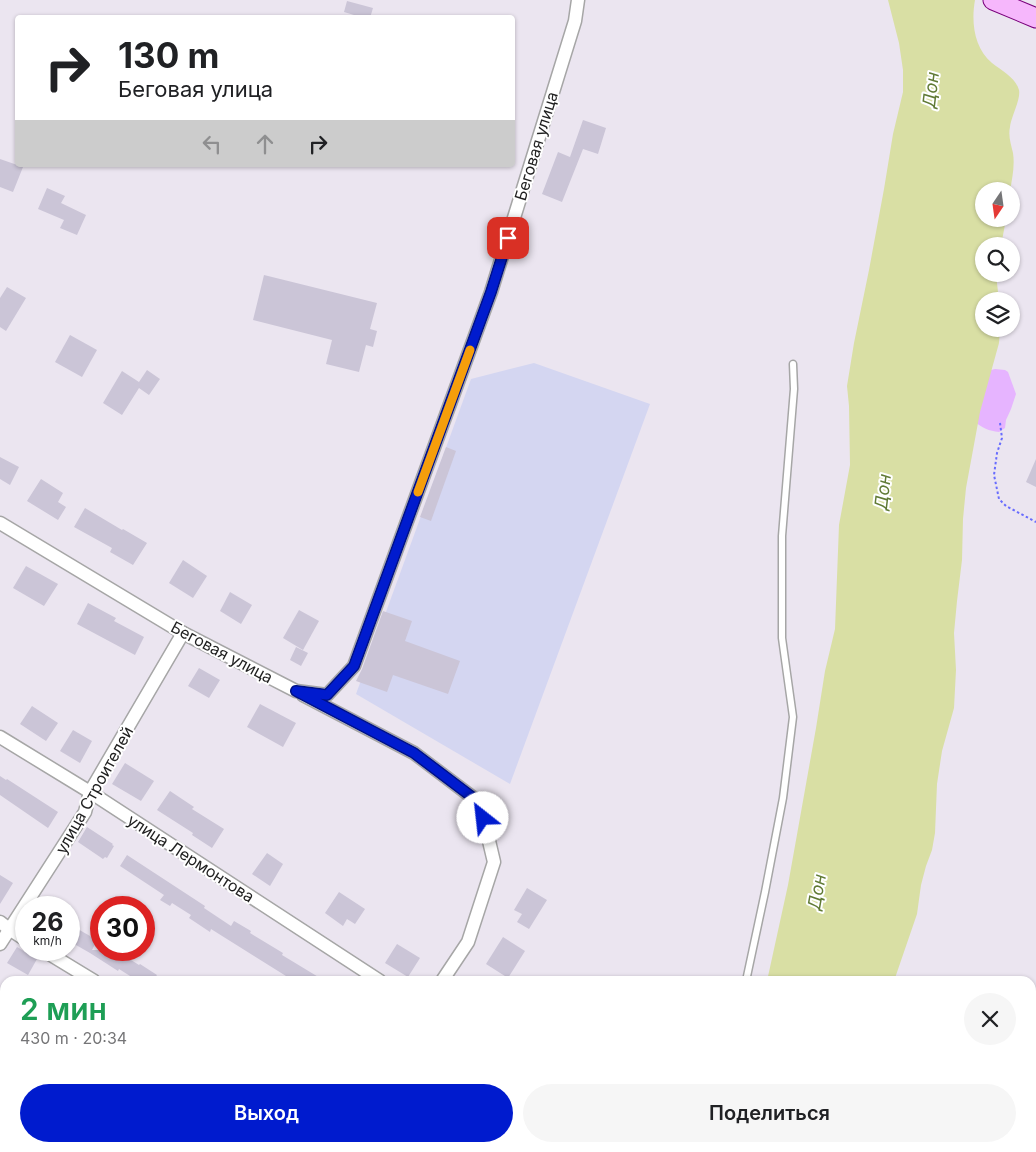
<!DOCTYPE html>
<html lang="ru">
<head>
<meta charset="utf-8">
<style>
	:root { --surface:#fff; --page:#f6f6f6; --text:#202124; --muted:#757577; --accent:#001bce }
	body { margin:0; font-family:Inter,sans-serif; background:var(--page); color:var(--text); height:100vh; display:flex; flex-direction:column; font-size:19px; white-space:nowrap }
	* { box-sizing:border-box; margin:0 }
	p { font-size:16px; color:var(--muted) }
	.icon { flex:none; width:28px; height:28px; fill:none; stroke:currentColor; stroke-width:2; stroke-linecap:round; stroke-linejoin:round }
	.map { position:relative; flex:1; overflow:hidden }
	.side { position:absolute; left:0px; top:976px; width:1036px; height:176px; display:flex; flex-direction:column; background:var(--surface); border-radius:15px 15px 0 0; box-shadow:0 1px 4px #0004 }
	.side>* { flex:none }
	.guide { position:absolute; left:15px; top:15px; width:500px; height:152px; border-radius:5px; box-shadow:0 1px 4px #0004; background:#fff; color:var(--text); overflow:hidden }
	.needle { width:32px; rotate:193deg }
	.buttons { position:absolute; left:975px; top:182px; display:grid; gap:10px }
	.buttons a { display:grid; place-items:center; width:45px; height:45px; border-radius:50%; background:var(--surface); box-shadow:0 1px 4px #0004; font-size:25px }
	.speed { position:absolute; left:15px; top:896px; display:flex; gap:10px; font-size:25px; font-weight:700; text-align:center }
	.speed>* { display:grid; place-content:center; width:65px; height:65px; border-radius:50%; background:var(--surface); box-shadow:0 1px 4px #0004; line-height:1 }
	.speed small { font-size:12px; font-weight:400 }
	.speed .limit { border:8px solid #d22; background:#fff; color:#111 }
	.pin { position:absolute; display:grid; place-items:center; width:42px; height:42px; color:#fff; margin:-21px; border-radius:10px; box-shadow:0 2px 8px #0006 }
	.me { position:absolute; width:55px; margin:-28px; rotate:331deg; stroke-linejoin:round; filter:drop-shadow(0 0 4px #0008) }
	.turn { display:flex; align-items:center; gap:18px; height:105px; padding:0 20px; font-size:22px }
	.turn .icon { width:65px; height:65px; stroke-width:2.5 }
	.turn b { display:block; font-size:35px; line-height:42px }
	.lanes { display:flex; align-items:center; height:48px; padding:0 20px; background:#0003; justify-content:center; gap:25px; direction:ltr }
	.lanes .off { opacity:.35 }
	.round { display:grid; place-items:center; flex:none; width:52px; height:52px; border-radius:26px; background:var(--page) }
	.overview { display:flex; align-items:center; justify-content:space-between; height:85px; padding:0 20px }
	h1 { font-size:30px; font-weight:600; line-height:38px; color:#1e9e55 }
	.button { display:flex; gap:10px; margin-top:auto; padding:10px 20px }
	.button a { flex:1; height:58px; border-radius:30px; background:var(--accent); color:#fff; font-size:20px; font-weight:600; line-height:58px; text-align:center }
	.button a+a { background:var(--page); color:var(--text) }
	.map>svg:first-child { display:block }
	.commercial { fill:#d4d6f1 }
	.sand { fill:#e6b4ff }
	.water { fill:#d9dfa4 }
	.building { fill:#cbc5d7 }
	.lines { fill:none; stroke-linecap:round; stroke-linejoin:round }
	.service-casing { stroke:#a6a6a6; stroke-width:9 }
	.minor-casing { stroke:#a6a6a6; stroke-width:15 }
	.secondary-casing { stroke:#79017b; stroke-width:21 }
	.path { stroke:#686cfe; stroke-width:2; stroke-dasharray:2.5 2.5; stroke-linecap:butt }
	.service { stroke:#fff; stroke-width:6 }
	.minor { stroke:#fff; stroke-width:12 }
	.secondary { stroke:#f6b7fc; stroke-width:19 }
	.route-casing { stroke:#001286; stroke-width:12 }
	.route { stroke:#001bce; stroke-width:9 }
	.slow { stroke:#f59e0b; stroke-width:9 }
	.labels { text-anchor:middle; stroke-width:4; stroke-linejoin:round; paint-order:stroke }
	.street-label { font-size:16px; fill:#1f1f1f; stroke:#fff }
	.water-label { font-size:18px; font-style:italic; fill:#607a35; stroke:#fff }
</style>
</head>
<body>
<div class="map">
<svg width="1036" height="1152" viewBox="0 0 1036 1152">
	<rect width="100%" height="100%" fill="#ebe5f0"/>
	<polygon class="commercial" points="534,363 650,404 510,784 356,694 471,379"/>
	<path class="sand" d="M995,369l10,1 3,2 8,22 -5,15 -5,11 -1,8 -6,4c-10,-1 -17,-4 -25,-11l13,-50z"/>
	<g class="water">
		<path d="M888,0h87c-4,22 -1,48 17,63 10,8 23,14 27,27 2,9 -8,27 -9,37 -2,9 1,17 3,26 2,13 -1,26 -3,38h-26v28h22l-5,27h-17v28h12l3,27h-15v28h16l-1,14 -19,69 -14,76 -3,31 -1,41 -5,41 -3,32 2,37 -2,38 -12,43 -5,33 -2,49 -3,17 -6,16 -5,19 -4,29 -23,67h-127l21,-96 28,-157 9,-57 10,-42 4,-104 11,-60 -1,-59 -2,-20 7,-43 15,-73 15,-81 9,-55 10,-42v-22l-4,-27z"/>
		<polygon points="728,1148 854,1148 853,1152 727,1152"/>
	</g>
	<g class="building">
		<polygon points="347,1 373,8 370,18 364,18 344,12"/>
		<polygon points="583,120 606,128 598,154 583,149 562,202 542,194 558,152 570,157"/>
		<polygon points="0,159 23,167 13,192 0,187"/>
		<polygon points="47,188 65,196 61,203 86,215 77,235 60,228 64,220 38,209"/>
		<polygon points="264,275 377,303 370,329 377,331 373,347 366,345 359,372 326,364 332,340 253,320"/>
		<polygon points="7,287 26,298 6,331 0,327 0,298"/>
		<polygon points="70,335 97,350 82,377 55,362"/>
		<polygon points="147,370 160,379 149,395 139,388 122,415 103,403 122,371 139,382"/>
		<polygon points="446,447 456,451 431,521 420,517"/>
		<polygon points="0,457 19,467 10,485 0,479"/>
		<polygon points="1036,459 1036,487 1026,482"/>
		<polygon points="41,479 63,493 58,502 66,507 58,520 27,501"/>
		<polygon points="85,508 122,530 123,529 147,543 133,565 110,552 112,548 74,527"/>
		<polygon points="183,560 207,576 193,598 169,583"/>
		<polygon points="26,566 58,584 44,606 13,588"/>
		<polygon points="230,592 252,605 241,624 220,611"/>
		<polygon points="88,603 116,618 114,621 144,637 135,655 77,624"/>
		<polygon points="299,610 319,621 303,650 283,638"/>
		<polygon points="383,611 412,621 405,641 460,661 448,694 393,675 387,692 356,681 362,669"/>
		<polygon points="296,647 308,653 301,666 290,660"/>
		<polygon points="199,668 220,680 209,698 188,686"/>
		<polygon points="260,704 296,723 283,747 247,727"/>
		<polygon points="32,706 58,723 46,741 20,724"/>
		<polygon points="73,730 92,741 80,763 60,751"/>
		<polygon points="125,763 154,781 141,801 112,784"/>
		<polygon points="0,776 6,780 7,779 58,812 48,828 0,795"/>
		<polygon points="170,791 194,807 192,809 224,829 212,848 192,835 193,833 157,810"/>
		<polygon points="87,827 113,844 112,845 114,846 107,858 105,857 103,859 78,842"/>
		<polygon points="267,853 283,864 270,886 252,874"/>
		<polygon points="127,855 205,906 204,908 231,926 234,921 251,931 250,933 283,953 282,955 325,981 294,981 211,929 210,932 189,918 191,915 172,903 170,906 160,900 164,895 120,866"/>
		<polygon points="0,875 13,883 0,904"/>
		<polygon points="527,888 547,900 529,929 517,922 522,914 514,910"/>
		<polygon points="339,892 365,909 355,924 347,919 343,926 325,913"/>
		<polygon points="53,896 72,908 46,908"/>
		<polygon points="69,924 97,940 92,950 115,950 139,965 140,964 157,975 153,981 138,981 119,969 118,971 90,953 69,941"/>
		<polygon points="503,937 525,951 508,978 486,964"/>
		<polygon points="397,944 420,958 408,977 385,963"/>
		<polygon points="17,947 37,959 28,975 7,963"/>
	</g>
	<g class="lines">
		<defs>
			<g id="service">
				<polyline points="746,981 765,892 783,798 793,717 782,638 782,536 794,389 793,364"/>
				<polyline points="1031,1037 1036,1030"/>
				<polyline points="699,1152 700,1148"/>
			</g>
			<g id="minor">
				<polyline points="0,523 183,633 296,691 327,695 354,666 491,292 575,21 578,0"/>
				<polyline points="303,695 414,753 480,803 494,862 468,942 442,981"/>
				<polyline points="0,737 90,792 380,981"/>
				<polyline points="0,922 9,929 26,940"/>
				<polyline points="0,944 85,812 90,792 183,633"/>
				<polyline points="43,950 94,981"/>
				<polyline points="325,1152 329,1148"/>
			</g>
			<polyline id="secondary" points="993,0 1036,18"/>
		</defs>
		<use href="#service" class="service-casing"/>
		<use href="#minor" class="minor-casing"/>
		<use href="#secondary" class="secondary-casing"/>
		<g class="path">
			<polyline points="1000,423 1002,438 997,453 994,475 999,499 1006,506 1036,522"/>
			<polyline points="960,1152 963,1148"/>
		</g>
		<use href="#service" class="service"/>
		<use href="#minor" class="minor"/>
		<use href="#secondary" class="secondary"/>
	</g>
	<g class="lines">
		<defs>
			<polyline id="route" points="483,818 480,803 414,753 296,691 327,695 354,666 491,292 508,238"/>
		</defs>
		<use href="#route" class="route-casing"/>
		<use href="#route" class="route"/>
		<polyline class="slow" points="418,492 470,350"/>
	</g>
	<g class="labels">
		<g class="street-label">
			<text transform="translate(536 146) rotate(-73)" y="6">Беговая улица</text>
			<text transform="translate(222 652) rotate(28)" y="6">Беговая улица</text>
			<text transform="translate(94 790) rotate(-61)" y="6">улица Строителей</text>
			<text transform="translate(191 858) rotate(33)" y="6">улица Лермонтова</text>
		</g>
		<g class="water-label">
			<text transform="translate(931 90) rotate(-83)" y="6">Дон</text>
			<text transform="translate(883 492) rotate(-83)" y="6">Дон</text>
			<text transform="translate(817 892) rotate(-80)" y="6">Дон</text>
		</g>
	</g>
</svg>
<div class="buttons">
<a><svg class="needle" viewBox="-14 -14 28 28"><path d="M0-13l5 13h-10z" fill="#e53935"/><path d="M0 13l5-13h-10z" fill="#757577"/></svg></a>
<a><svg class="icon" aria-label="search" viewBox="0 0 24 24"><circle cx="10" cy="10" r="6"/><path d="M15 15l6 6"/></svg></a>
<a><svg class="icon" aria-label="layers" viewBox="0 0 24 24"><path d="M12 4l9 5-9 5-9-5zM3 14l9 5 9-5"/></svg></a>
</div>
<div class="speed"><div>26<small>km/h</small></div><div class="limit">30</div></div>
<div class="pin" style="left:508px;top:238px;background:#d93025"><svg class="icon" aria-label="arrive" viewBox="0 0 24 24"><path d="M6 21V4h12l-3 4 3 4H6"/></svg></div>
<svg class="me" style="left:483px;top:818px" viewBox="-20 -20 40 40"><circle r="19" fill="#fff"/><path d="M0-13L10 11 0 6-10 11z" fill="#001bce"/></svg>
<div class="guide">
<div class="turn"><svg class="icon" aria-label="right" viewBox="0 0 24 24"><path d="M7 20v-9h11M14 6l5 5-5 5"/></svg><div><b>130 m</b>Беговая улица</div></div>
<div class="lanes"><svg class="icon off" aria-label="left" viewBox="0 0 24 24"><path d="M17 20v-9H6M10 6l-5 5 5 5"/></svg><svg class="icon off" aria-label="ahead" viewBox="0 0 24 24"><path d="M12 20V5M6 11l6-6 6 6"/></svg><svg class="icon" aria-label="right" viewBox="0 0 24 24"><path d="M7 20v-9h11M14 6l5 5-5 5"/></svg></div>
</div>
<section class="side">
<div class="overview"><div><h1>2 мин</h1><p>430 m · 20:34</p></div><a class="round"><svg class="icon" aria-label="close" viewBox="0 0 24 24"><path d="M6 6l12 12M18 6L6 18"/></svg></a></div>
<div class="button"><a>Выход</a><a>Поделиться</a></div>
</section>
</div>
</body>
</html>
